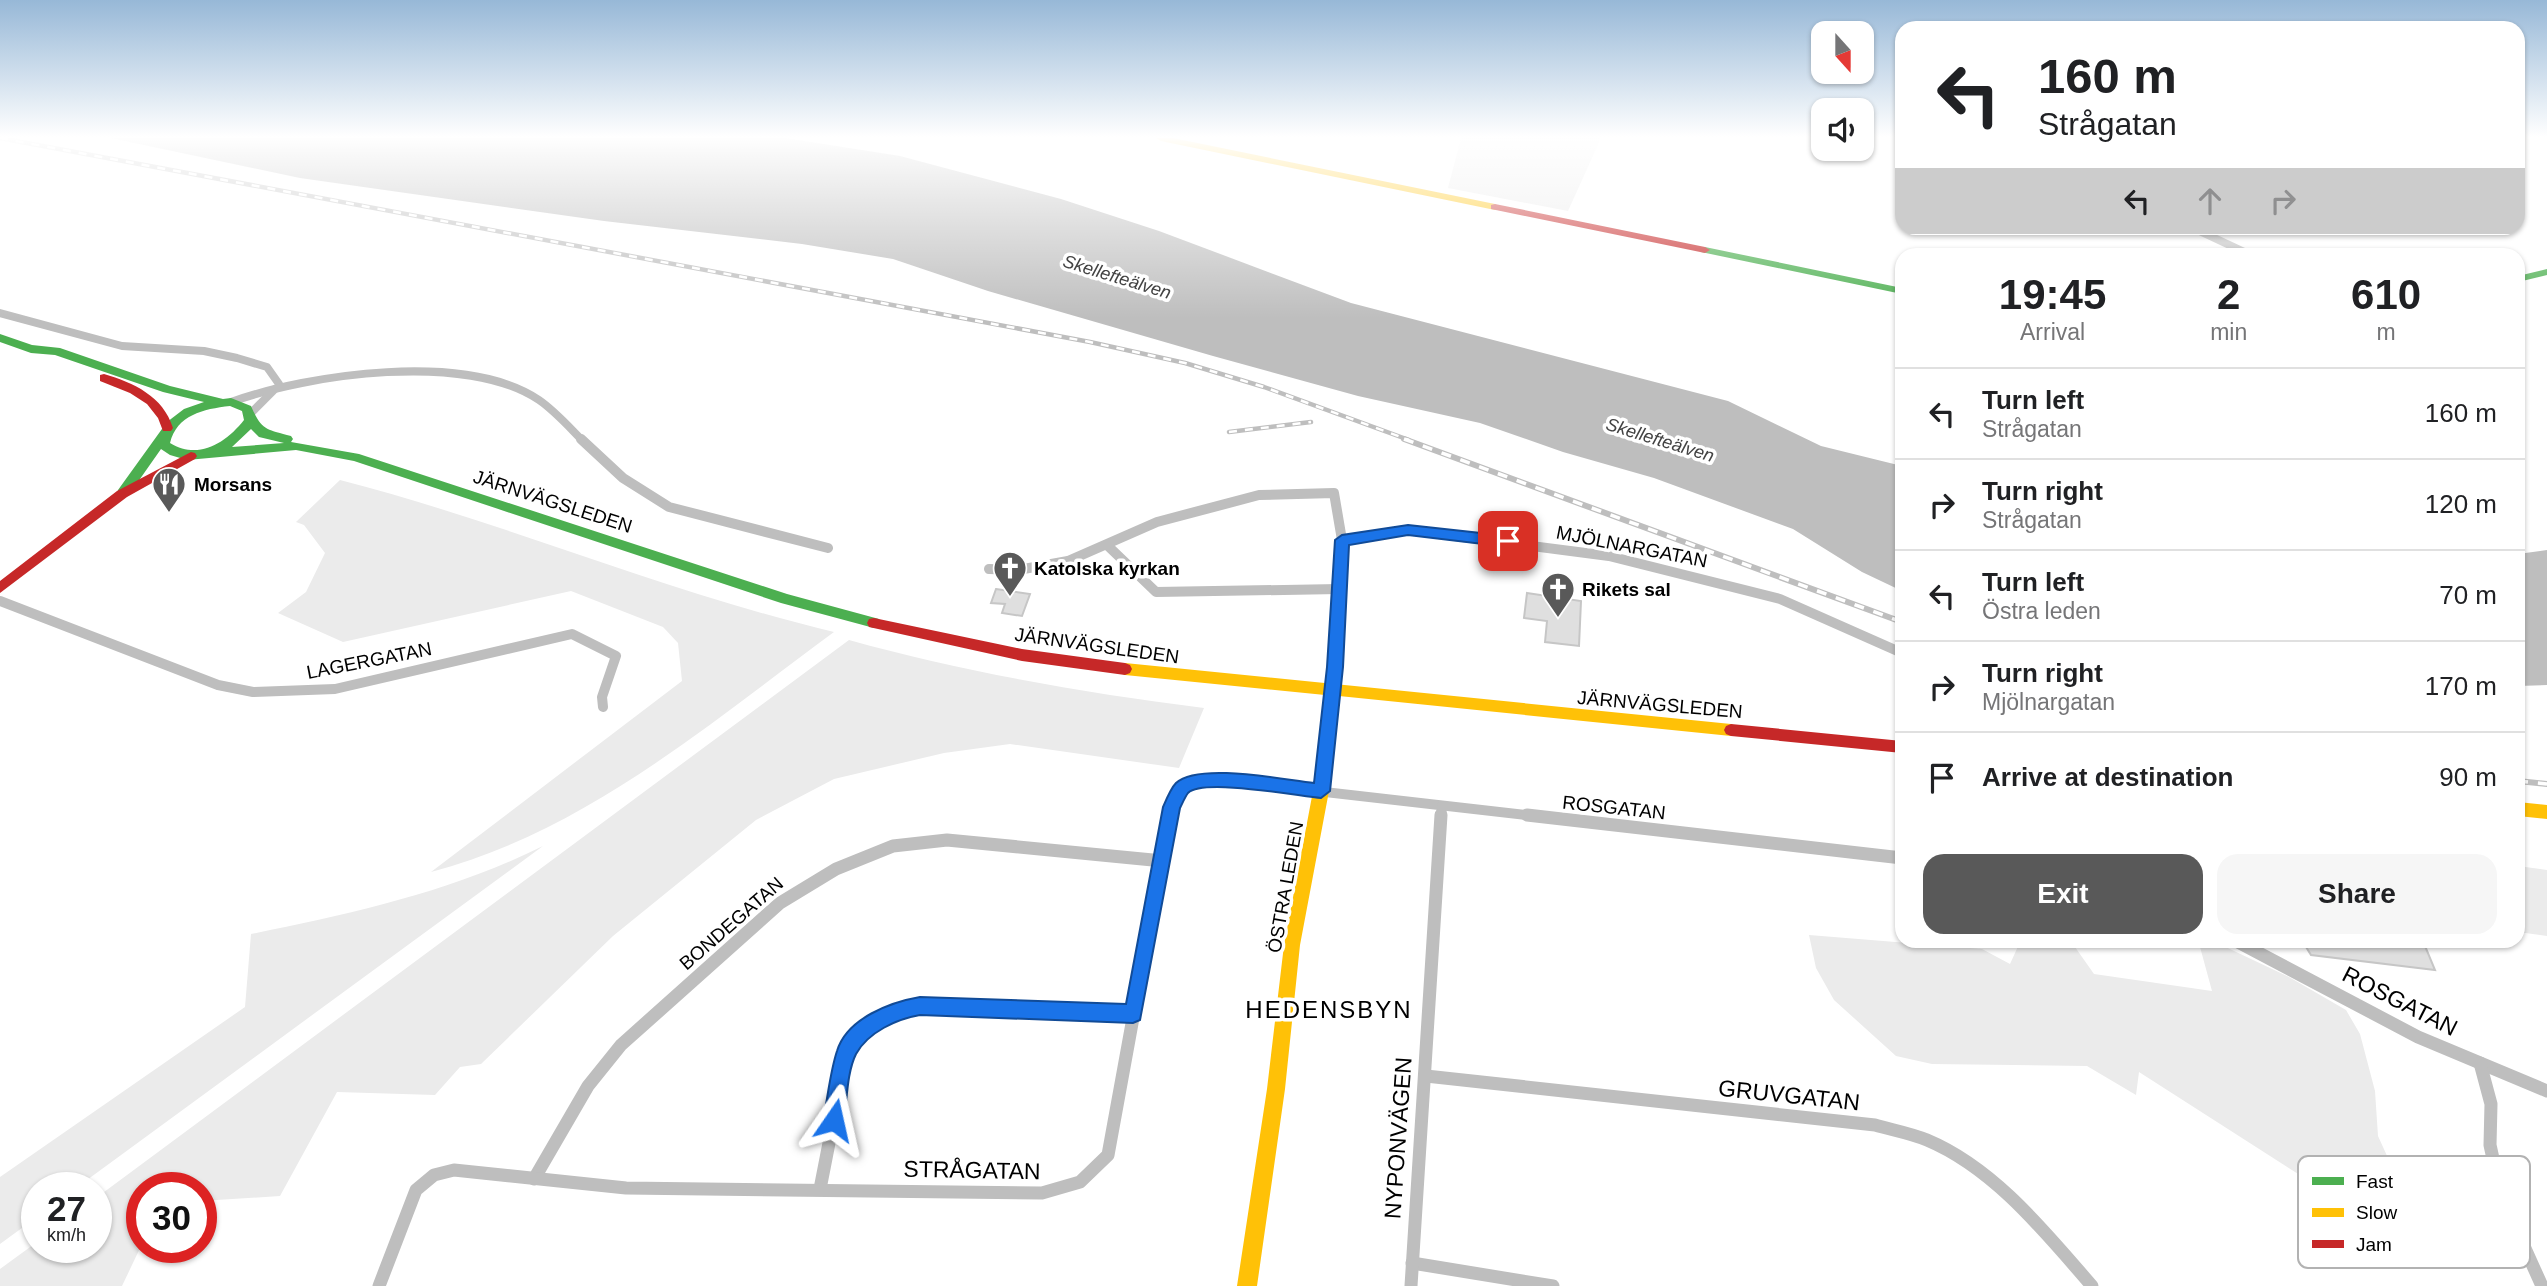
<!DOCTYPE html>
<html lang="en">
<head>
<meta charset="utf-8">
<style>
	:root { --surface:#fff; --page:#f6f6f6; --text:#202124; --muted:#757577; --line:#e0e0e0; --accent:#595959 }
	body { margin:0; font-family:Arial,sans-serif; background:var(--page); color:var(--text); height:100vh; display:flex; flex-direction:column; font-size:26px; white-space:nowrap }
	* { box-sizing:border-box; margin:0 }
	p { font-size:23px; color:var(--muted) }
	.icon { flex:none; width:38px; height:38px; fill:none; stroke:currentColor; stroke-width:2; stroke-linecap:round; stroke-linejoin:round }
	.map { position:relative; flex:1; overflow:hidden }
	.details { position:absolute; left:1895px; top:248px; width:630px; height:700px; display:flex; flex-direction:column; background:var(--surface); border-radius:21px; box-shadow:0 2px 5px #0004 }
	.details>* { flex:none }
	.guide { position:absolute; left:1895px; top:21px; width:630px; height:214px; border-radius:21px; box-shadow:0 2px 5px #0004; background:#fff; color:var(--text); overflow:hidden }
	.needle { width:46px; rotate:159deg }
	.fabs { position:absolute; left:1811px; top:21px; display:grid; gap:14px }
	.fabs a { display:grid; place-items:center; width:63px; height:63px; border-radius:14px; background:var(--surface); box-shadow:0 2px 5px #0004; font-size:35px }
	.speed { position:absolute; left:21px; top:1172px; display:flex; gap:14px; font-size:35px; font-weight:700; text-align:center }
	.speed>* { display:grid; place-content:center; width:91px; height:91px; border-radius:50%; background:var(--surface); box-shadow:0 2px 5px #0004; line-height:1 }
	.speed small { font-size:18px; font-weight:400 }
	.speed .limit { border:10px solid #d22; background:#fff; color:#111 }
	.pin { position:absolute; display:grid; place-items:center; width:60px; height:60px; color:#fff; margin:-30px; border-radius:14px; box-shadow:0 4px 10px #0006 }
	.me { position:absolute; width:77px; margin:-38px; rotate:11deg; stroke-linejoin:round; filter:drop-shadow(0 0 5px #0008) }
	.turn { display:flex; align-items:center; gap:24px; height:147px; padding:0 28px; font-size:32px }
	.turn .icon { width:91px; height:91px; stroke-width:2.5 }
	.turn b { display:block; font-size:49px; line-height:60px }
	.lanes { display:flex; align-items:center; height:66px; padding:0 28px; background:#0003; justify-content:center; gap:35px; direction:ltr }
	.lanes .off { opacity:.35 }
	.eta { display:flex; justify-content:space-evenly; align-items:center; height:119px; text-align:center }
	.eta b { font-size:42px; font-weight:700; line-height:49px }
	.button { display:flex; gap:14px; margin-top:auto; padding:14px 28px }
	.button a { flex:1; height:80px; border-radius:21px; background:var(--accent); color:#fff; font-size:28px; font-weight:700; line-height:80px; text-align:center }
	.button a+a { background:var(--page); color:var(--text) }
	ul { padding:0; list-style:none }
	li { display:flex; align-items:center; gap:21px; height:91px; padding:0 28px; border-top:2px solid var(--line) }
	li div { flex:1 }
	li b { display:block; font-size:26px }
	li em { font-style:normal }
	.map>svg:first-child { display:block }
	.green { fill:#ebebeb }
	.water { fill:#bebebe }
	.building { fill:#dfdfdf; stroke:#c6c6c6; stroke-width:2 }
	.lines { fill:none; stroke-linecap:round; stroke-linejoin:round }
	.street-far2 { stroke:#bebebe; stroke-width:8 }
	.street-far1 { stroke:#bebebe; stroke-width:10 }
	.street { stroke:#bebebe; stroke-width:13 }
	.fast { fill:#4caf50; fill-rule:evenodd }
	.slow { fill:#ffc107; fill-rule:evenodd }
	.jam { fill:#c62828; fill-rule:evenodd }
	.rail-far1-casing { stroke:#bebebe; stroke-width:4.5 }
	.rail-casing { stroke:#bebebe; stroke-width:6 }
	.rail-far1 { stroke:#fff; stroke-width:2.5; stroke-dasharray:8; stroke-linecap:butt }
	.rail { stroke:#fff; stroke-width:3.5; stroke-dasharray:10; stroke-linecap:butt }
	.route { fill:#1a73e8; stroke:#114b97; stroke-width:2 }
	.labels { text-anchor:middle; stroke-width:7; stroke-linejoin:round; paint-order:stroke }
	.far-water-label { font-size:18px; font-style:italic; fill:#434343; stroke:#fff }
	.poi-label { font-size:19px; font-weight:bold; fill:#000; stroke:#fff; text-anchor:start }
	.street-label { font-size:19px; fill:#000; stroke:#fff }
	.near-street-label { font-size:23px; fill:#000; stroke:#fff }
	.near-neighbourhood-label { font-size:24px; letter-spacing:2px; fill:#000; stroke:#fff }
	.key { fill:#fff; stroke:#b2b2b2; stroke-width:2 }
	.key-label { font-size:19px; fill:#000 }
</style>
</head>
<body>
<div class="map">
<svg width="2547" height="1286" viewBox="0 0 2547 1286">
	<rect width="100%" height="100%" fill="#fff"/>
	<g class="green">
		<polygon points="1461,138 1601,138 1568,211 1448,188"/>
		<path d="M340,480c167,43 326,112 494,152 -125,92 -250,200 -403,240l251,-191 -4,-38 -15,-16 -92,-36 -228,51 -65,-29 28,-21 19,-39 -21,-28 -8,-3z"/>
		<path d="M849,640c115,32 236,53 355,68l-25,60 -169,-24 -66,9 -110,26 -78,41 -143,116 -132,128 -21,3 -25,28 -98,-3 -57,104 -79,5v-13h-59v56l-20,42h-122v-17l37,-27v6h59v-50z"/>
		<path d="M543,846l-467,342h-39v29l-37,27v-67l245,-170 6,-73c99,-20 200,-42 292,-88z"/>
		<polygon points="2518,866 2547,870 2547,936 2518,932"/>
		<polygon points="1809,935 1982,949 2010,964 2020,942 2075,947 2094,974 2212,991 2200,947 2204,942 2215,942 2289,977 2346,1010 2360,1034 2375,1091 2378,1136 2398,1180 2404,1257 2377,1256 2342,1202 2139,1072 2136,1095 2087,1066 1932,1064 1896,1056 1834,1000 1816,968"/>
	</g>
	<g class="water">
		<polygon points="111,138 785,138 900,156 1061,199 1159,231 1351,303 1728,401 1821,446 1902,466 1902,591 1862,572 1793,529 1654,478 1563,452 1480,423 1358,396 1213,356 988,291 893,259 802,244 604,221 300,178"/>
		<polygon points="2547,550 2547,685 2518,686 2518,554"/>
	</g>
	<g class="building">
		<polygon points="996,589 1030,594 1022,616 1002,613 1005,604 991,603"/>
		<polygon points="1527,593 1581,601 1579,646 1545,642 1547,621 1524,618"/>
		<polygon points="2303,942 2384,942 2425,946 2435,970 2311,955"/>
	</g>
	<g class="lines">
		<g class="street-far2">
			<polyline points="2193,228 2253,256"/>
			<polyline points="0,313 122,346 204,351 237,358 267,367 279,384"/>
			<path d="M231,402c78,-28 235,-51 308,-2 16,11 30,27 43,40"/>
			<polyline points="250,414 275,389"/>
		</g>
		<g class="street-far1">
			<polyline points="581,439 623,478 669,507 828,548"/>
			<polyline points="1342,540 1408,530 1609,556 1780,599 1902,653"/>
			<polyline points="1108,546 1156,592 1339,589"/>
			<polyline points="989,569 1018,570 1068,561 1157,522 1259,495 1334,493 1342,540 1333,690"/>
			<polyline points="0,601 218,685 253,692 335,689 572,634 616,656 602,697 603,707"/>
			<polyline points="1170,817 1182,788 1196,781 1220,780 1543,817"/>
			<polyline points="1441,817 1442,806"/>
		</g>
		<g class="street">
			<polyline points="1527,815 1902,858"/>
			<polyline points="2238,942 2418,1037 2547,1091"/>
			<polyline points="2480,1063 2491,1104 2490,1145 2501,1195 2542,1286"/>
			<path d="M1426,1076l449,49c17,5 35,8 52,15 67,28 118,92 165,146"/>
			<polyline points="534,1179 588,1086 621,1045 780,903 836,869 893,846 947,840 1163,861"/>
			<polyline points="820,1189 847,1051 864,1030 896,1010 920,1006 1133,1014"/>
			<polyline points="1412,1263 1553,1286"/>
			<polyline points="379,1286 416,1190 434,1175 454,1170 626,1188 1042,1193 1080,1182 1108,1155 1170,815"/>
			<polyline points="1411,1286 1441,815"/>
		</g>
		<g class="fast">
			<polygon points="1705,247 1902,288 1902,294 1701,252 1701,248"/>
			<polygon points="2547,269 2547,275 2518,282 2518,276"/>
			<path d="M0,334l32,11 28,3 110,38 53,13 8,-1 20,8c11,25 15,23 40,30l2,3 -2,3 68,12 428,140 92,25 2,4 -7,5 -93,-25 -427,-142 -58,-11 -109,10 -17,-5 -9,-6 -33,47h-10l-1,-3 1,-3 49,-68 17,-13 20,-7 -41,-10 -108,-37 -24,-2 -31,-11zM230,406l12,5 2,9c-19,24 -46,40 -74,23 7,-28 33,-34 60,-37zM251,429l8,8 25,6 -52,4z"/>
		</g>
		<g class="slow">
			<polygon points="1156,138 1173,138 1495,204 1500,207 1495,210 1161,141"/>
			<polygon points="1125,663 1731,724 1736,726 1738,730 1736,734 1731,736 1339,696 1329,791 1300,945 1285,1089 1257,1286 1237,1286 1267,1089 1284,945 1313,791 1325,695 1125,675 1120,673 1118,669 1120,665"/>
			<polygon points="2518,802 2547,805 2547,819 2518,816"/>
		</g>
		<g class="jam">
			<polygon points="1495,204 1705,247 1710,250 1705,253 1491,209 1491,205"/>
			<path d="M104,374c30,9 59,22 69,54l-2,3h-8l-5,-13 -11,-14 -17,-11 -30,-12v-6z"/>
			<polygon points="191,452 195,453 197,456 195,459 127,497 0,593 0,581 117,491"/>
			<polygon points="874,618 1022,649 1125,663 1130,665 1132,669 1130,673 1125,675 1022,661 869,627 867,623 869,619"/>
			<polygon points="1731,724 1902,741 1902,753 1731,736 1726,734 1724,730 1726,726"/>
		</g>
		<defs>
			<g id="rail-far1">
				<polyline points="0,138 1090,342 1185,363 1264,387 1409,440"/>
				<polyline points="1229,432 1311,422"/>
			</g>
			<g id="rail">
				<polyline points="1404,439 1902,622"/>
				<polyline points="2518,781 2547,784"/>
			</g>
		</defs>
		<use href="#rail-far1" class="rail-far1-casing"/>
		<use href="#rail" class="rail-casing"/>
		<use href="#rail-far1" class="rail-far1"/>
		<use href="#rail" class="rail"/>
	</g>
	<linearGradient id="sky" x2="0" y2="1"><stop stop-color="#97b8d7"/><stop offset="0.43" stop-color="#fff"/><stop offset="1" stop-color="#fff" stop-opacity="0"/></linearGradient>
	<rect width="2547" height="318" fill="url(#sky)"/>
	<path class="route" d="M1408,525l100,11 8,5 -8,6 -100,-12 -59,10 -6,122 -13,124 -9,7c-23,-2 -118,-20 -133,-5 -3,4 -6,11 -8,15l-40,212 -7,3 -213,-8c-23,4 -52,17 -64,39 -9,18 -9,46 -12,66l-3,7 -7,3 -8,-3 -3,-7c5,-23 7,-48 14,-69 10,-33 54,-49 83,-54l206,7 37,-197c3,-7 8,-19 13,-24 23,-21 108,-3 138,0l13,-116 8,-127 7,-5z"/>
	<defs>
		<symbol id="restaurant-pin" viewBox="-11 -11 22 30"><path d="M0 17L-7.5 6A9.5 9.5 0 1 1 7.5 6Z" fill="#595959" stroke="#fff"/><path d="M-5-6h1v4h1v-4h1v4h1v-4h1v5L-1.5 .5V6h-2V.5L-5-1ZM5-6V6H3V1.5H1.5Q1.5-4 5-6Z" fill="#fff"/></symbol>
		<symbol id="church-pin" viewBox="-11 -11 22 30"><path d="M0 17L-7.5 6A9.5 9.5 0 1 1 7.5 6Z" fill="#595959" stroke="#fff"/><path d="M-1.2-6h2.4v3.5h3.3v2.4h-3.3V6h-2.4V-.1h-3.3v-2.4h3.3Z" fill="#fff"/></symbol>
	</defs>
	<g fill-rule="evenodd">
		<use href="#restaurant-pin" x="150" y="465" width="38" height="52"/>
		<use href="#church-pin" x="991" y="549" width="38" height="52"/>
		<use href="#church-pin" x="1539" y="570" width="38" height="52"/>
	</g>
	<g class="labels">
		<g class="far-water-label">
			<text transform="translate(1117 277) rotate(17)" y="6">Skellefteälven</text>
			<text transform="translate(1660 440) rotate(17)" y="6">Skellefteälven</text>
		</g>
		<g class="poi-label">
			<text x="194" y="491">Morsans</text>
			<text x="1034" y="575">Katolska kyrkan</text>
			<text x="1582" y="596">Rikets sal</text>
		</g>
		<g class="street-label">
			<text transform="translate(553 501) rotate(18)" y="7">JÄRNVÄGSLEDEN</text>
			<text transform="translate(1632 546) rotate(11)" y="7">MJÖLNARGATAN</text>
			<text transform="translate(1097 645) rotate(8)" y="7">JÄRNVÄGSLEDEN</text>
			<text transform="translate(369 660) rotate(-11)" y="7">LAGERGATAN</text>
			<text transform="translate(1660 704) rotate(5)" y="7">JÄRNVÄGSLEDEN</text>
			<text transform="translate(1614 807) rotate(6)" y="7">ROSGATAN</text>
			<text transform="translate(1285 887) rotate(-80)" y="7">ÖSTRA LEDEN</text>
			<text transform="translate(731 923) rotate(-41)" y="7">BONDEGATAN</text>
		</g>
		<g class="near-street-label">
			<text transform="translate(2400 1001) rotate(27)" y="8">ROSGATAN</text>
			<text transform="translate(1789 1095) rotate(6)" y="8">GRUVGATAN</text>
			<text transform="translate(1398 1138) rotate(-86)" y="8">NYPONVÄGEN</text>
			<text transform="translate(972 1170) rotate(1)" y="8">STRÅGATAN</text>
		</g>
		<g class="near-neighbourhood-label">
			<text x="1329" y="1018">HEDENSBYN</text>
		</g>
	</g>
	<rect x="2298" y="1156" width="232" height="112" rx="10" class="key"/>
	<rect x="2312" y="1177" width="32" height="8" fill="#4caf50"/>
	<rect x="2312" y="1208" width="32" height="9" fill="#ffc107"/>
	<rect x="2312" y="1240" width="32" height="8" fill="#c62828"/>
	<g class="key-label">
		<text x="2356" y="1188">Fast</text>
		<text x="2356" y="1219">Slow</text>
		<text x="2356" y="1251">Jam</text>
	</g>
</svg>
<div class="fabs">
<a><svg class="needle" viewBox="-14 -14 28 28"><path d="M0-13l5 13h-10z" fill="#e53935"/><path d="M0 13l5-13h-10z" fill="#757577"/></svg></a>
<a><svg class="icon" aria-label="sound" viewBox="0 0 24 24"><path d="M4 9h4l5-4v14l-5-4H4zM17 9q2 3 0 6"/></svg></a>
</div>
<div class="speed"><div>27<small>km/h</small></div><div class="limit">30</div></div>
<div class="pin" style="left:1508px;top:541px;background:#d93025"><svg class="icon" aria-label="arrive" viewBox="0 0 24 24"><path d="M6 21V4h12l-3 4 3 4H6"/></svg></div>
<svg class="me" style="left:834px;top:1120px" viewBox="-20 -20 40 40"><path d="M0-17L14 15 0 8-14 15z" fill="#1a73e8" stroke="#fff" stroke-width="4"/></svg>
<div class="guide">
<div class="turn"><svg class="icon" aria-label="left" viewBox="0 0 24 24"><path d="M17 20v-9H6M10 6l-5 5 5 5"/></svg><div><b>160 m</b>Strågatan</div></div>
<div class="lanes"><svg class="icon" aria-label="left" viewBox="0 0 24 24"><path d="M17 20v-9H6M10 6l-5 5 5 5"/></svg><svg class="icon off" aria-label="ahead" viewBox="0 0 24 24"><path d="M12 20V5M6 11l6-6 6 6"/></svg><svg class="icon off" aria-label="right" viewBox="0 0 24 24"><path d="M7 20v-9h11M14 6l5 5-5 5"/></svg></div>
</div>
<section class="details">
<div class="eta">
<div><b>19:45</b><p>Arrival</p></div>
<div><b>2</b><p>min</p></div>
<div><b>610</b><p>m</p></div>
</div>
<ul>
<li><svg class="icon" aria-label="left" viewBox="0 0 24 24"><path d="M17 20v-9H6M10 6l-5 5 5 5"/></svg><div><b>Turn left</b><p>Strågatan</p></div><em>160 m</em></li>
<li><svg class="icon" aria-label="right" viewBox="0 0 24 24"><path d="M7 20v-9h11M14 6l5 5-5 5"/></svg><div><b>Turn right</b><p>Strågatan</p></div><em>120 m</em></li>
<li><svg class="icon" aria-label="left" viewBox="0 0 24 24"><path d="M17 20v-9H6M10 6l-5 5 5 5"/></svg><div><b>Turn left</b><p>Östra leden</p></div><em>70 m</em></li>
<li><svg class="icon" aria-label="right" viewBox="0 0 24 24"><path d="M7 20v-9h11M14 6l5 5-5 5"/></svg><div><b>Turn right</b><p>Mjölnargatan</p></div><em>170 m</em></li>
<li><svg class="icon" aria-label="arrive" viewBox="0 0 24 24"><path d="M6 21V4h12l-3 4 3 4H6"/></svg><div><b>Arrive at destination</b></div><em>90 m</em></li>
</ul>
<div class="button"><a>Exit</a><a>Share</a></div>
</section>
</div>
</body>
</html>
